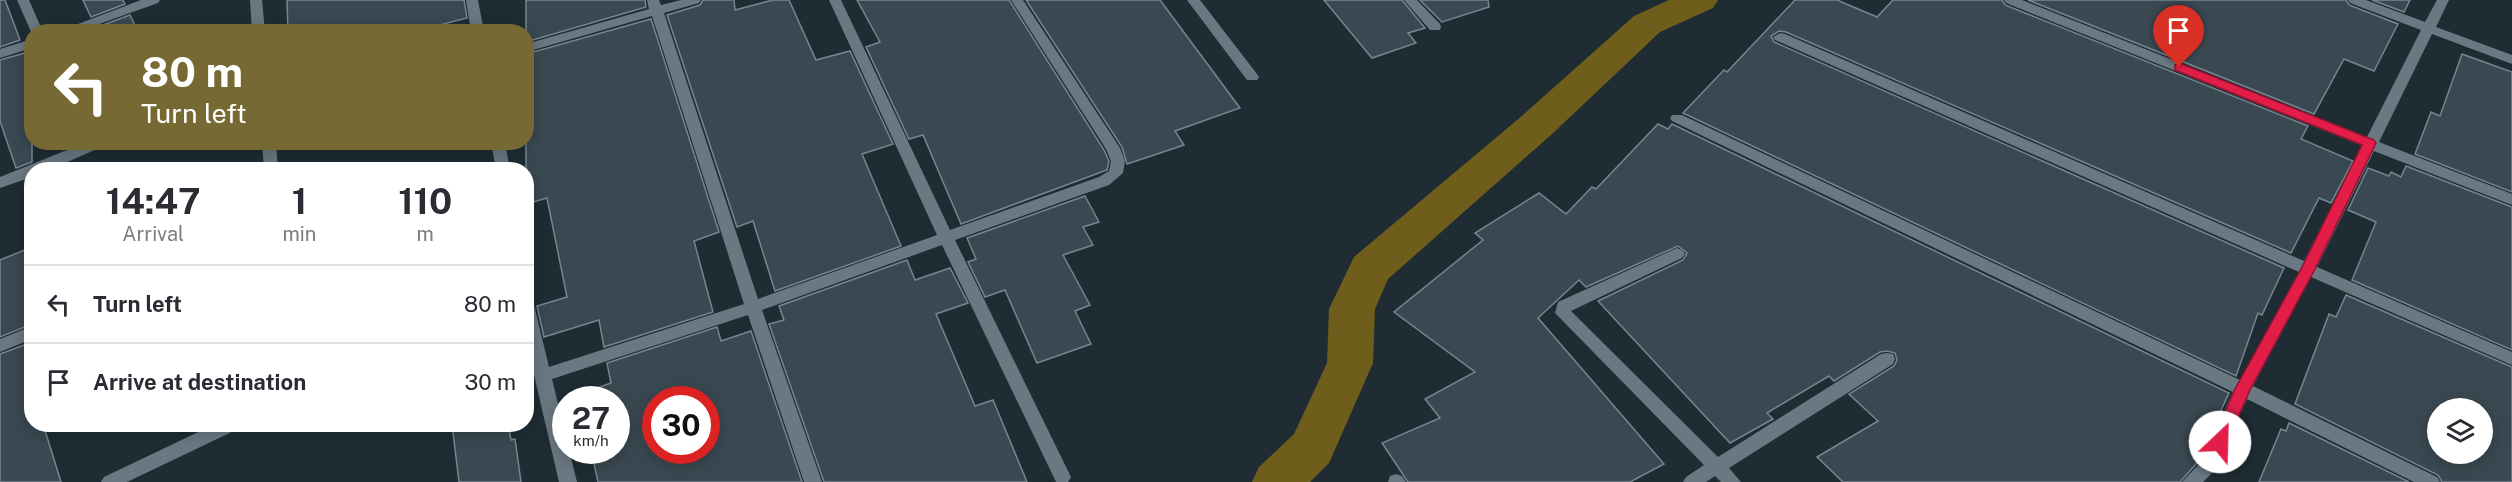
<!DOCTYPE html>
<html lang="en">
<head>
<meta charset="utf-8">
<style>
	:root { --surface:#fff; --page:#f7f7f7; --text:#2b2b33; --muted:#7c7c81; --line:#e1e1e2 }
	body { margin:0; font-family:"Public Sans",sans-serif; background:var(--page); color:var(--text); height:100vh; display:flex; flex-direction:column; font-size:22px; white-space:nowrap }
	* { box-sizing:border-box; margin:0 }
	p { font-size:20px; color:var(--muted) }
	.icon { flex:none; width:33px; height:33px; fill:none; stroke:currentColor; stroke-width:2; stroke-linecap:round; stroke-linejoin:round }
	.map { position:relative; flex:1; overflow:hidden }
	.panel { position:absolute; left:24px; top:162px; width:510px; height:270px; display:flex; flex-direction:column; background:var(--surface); border-radius:24px; box-shadow:0 3px 15px #0003 }
	.panel>* { flex:none }
	.hud { position:absolute; left:24px; top:24px; width:510px; height:126px; border-radius:24px; box-shadow:0 3px 15px #0003; background:#776933; color:#fff; overflow:hidden }
	.tools { position:absolute; left:2427px; top:398px; display:grid; gap:12px }
	.tools a { display:grid; place-items:center; width:66px; height:66px; border-radius:50%; background:var(--surface); box-shadow:0 3px 15px #0003; font-size:30px }
	.speed { position:absolute; left:552px; top:386px; display:flex; gap:12px; font-size:30px; font-weight:700; text-align:center }
	.speed>* { display:grid; place-content:center; width:78px; height:78px; border-radius:50%; background:var(--surface); box-shadow:0 3px 15px #0003; line-height:1 }
	.speed small { font-size:15px; font-weight:400 }
	.speed .limit { border:9px solid #d22; background:#fff; color:#111 }
	.pin { position:absolute; display:grid; place-items:center; width:51px; height:51px; color:#fff; margin:-62px -26px; border-radius:50% 50% 50% 0; rotate:-45deg; box-shadow:0 0 6px #0007 }
	.pin .icon { rotate:45deg }
	.me { position:absolute; width:66px; margin:-33px; rotate:24deg; stroke-linejoin:round; filter:drop-shadow(0 0 4px #0008) }
	.turn { display:flex; align-items:center; gap:21px; height:126px; padding:0 18px; font-size:27px }
	.turn .icon { width:78px; height:78px; stroke-width:2.5 }
	.turn b { display:block; font-size:42px; line-height:51px }
	.eta { display:flex; justify-content:space-evenly; align-items:center; height:102px; text-align:center }
	.eta b { font-size:36px; font-weight:700; line-height:42px }
	ul { padding:0; list-style:none }
	li { display:flex; align-items:center; gap:18px; height:78px; padding:0 18px; border-top:2px solid var(--line) }
	li div { flex:1 }
	li b { display:block; font-size:22px }
	li em { font-style:normal }
	.map>svg:first-child { display:block }
	.lines { fill:none; stroke-linecap:round; stroke-linejoin:round }
	.canal { fill:#6f5e1b; fill-rule:evenodd }
	.building { fill:#3a4851; stroke:#778590; stroke-width:1.5; fill-rule:evenodd }
	.street { fill:#6a7882; fill-rule:evenodd }
	.route { fill:#e11d48; stroke:#92132f; stroke-width:1.5 }
</style>
</head>
<body>
<div class="map">
<svg width="2512" height="482" viewBox="0 0 2512 482">
	<rect width="100%" height="100%" fill="#1f2c34"/>
	<g class="lines">
		<polygon class="canal" points="1669,0 1718,0 1713,8 1660,32 1551,135 1388,279 1375,309 1373,363 1329,463 1310,482 1252,482 1259,467 1294,434 1327,363 1329,309 1354,257 1523,115 1634,16"/>
	</g>
	<g class="building">
		<polygon points="0,0 5,0 20,40 0,47"/>
		<polygon points="83,0 123,0 125,4 91,17"/>
		<polygon points="287,0 464,0 467,18 412,32 288,32"/>
		<polygon points="526,0 645,0 646,7 526,42"/>
		<polygon points="703,0 734,0 735,10 773,0 789,0 816,60 850,51 893,144 862,154 901,246 775,291 753,221 737,227 667,15 700,5"/>
		<polygon points="857,0 1009,0 1104,150 1109,161 1107,170 961,224 923,135 909,139 866,47 880,42"/>
		<polygon points="1026,0 1160,0 1240,108 1175,131 1184,145 1127,164 1122,147"/>
		<polygon points="1324,0 1402,0 1425,28 1408,33 1416,43 1372,58"/>
		<polygon points="1420,0 1488,0 1489,7 1442,22"/>
		<polygon points="1795,0 1837,0 1877,17 1893,0 2002,0 2005,5 2308,126 2301,139 2353,161 2331,203 2319,198 2291,253 1786,32 1779,31 1771,36 1774,42 2284,268 2262,315 2258,313 2236,376 1683,113 1724,70 1727,72"/>
		<polygon points="2028,0 2346,0 2349,5 2398,24 2374,71 2344,59 2314,114"/>
		<polygon points="2372,0 2410,0 2404,12"/>
		<polygon points="130,15 138,32 97,32 95,28"/>
		<polygon points="651,19 719,232 694,241 713,312 604,347 599,320 544,337 537,306 567,297 547,198 526,204 526,54"/>
		<polygon points="25,53 32,71 32,162 16,168 0,121 0,60"/>
		<polygon points="2462,54 2512,72 2512,192 2415,154 2431,112 2440,116"/>
		<polygon points="1658,124 1668,129 1672,124 2229,393 2196,464 2180,482 1843,482 1817,457 1878,421 1849,394 1894,366 1897,360 1895,353 1887,351 1880,352 1834,381 1829,376 1767,413 1773,419 1730,443 1598,301 1683,260 1687,253 1678,246 1586,287 1579,280 1538,318 1664,464 1630,482 1408,482 1382,443 1440,418 1425,399 1475,372 1394,312 1483,240 1475,233 1539,193 1566,214 1592,187 1596,189"/>
		<polygon points="2406,166 2512,207 2512,350 2352,280 2376,222 2348,210 2368,168 2389,176 2391,172 2401,177"/>
		<polygon points="1085,196 1099,222 1083,227 1093,245 1063,255 1090,305 1075,311 1091,344 1037,363 1005,290 985,297 968,262 976,259 967,238"/>
		<polygon points="32,247 32,324 0,337 0,260"/>
		<polygon points="907,260 915,280 950,268 968,303 936,314 975,406 993,400 1027,482 824,482 769,324 784,320 779,306"/>
		<path d="M2346,295l166,72v115h-70l-4,-7 -143,-71 34,-90 7,3zM2438,408h44v45h-44z"/>
		<path d="M717,327l4,14 30,-10 51,151h-204l-7,-32h25v-51h-32l-1,-6 28,-10 -4,-20zM656,399h50v51h-50z"/>
		<polygon points="32,342 32,424 43,424 61,482 0,482 0,354"/>
		<polygon points="2289,423 2409,482 2259,482 2281,429 2286,431"/>
		<polygon points="452,424 508,424 511,440 515,439 521,482 459,482"/>
	</g>
	<g class="lines">
		<g class="street">
			<polygon points="17,0 29,0 43,32 32,32 32,34"/>
			<polygon points="141,0 160,0 158,3 77,32 57,32"/>
			<polygon points="250,0 262,0 265,32 252,32"/>
			<polygon points="466,0 478,0 484,32 471,32"/>
			<polygon points="647,0 659,0 661,5 681,0 701,0 699,3 664,13 758,299 937,235 829,0 841,0 950,230 1099,177 1109,171 1111,161 1106,149 1011,0 1023,0 1120,148 1125,161 1123,173 1109,185 955,240 1071,477 1068,482 1056,482 942,245 762,310 822,482 804,482 748,315 552,379 566,436 566,450 569,450 577,482 559,482 526,341 526,299 532,301 534,305 549,367 744,304 652,16 526,52 526,44 649,9"/>
			<polygon points="1187,0 1200,0 1257,74 1259,77 1257,80 1247,80"/>
			<polygon points="1404,0 1417,0 1440,24 1441,27 1440,30 1430,30"/>
			<polygon points="2004,0 2022,0 2367,137 2421,30 2350,3 2348,0 2366,0 2425,22 2437,0 2449,0 2436,27 2512,55 2512,64 2432,34 2379,142 2512,194 2512,205 2374,151 2317,267 2512,352 2512,365 2311,277 2253,386 2437,477 2440,482 2414,482 2247,399 2212,473 2203,482 2182,482 2200,463 2233,392 1672,121 1670,118 1672,115 1682,115 2240,380 2299,272 1775,40 1773,37 1780,33 1785,34 2304,261 2363,146 2006,3"/>
			<polygon points="32,39 32,48 0,58 0,49"/>
			<polygon points="87,142 108,142 106,145 49,170 32,170 32,177 0,188 0,177"/>
			<polygon points="262,142 276,142 278,170 264,170"/>
			<polygon points="491,142 505,142 510,170 496,170"/>
			<polygon points="1677,248 1682,250 1685,254 1682,258 1571,311 1718,457 1881,354 1887,353 1893,354 1895,359 1893,364 1729,468 1741,482 1721,482 1715,476 1706,482 1683,482 1686,477 1704,465 1555,313 1558,302"/>
			<polygon points="32,326 32,339 0,352 0,339"/>
			<polygon points="215,424 240,424 238,429 127,482 101,482 104,477"/>
			<polygon points="1396,474 1402,476 1406,482 1388,482 1390,476"/>
		</g>
	</g>
	<polygon class="route" points="2179,63 2374,140 2376,143 2315,269 2250,390 2225,447 2220,449 2214,447 2212,442 2235,389 2301,269 2362,145 2175,70 2175,65"/>
</svg>
<div class="tools">
<a><svg class="icon" aria-label="layers" viewBox="0 0 24 24"><path d="M12 4l9 5-9 5-9-5zM3 14l9 5 9-5"/></svg></a>
</div>
<div class="speed"><div>27<small>km/h</small></div><div class="limit">30</div></div>
<div class="pin" style="left:2179px;top:67px;background:#d93025"><svg class="icon" aria-label="arrive" viewBox="0 0 24 24"><path d="M6 21V4h12l-3 4 3 4H6"/></svg></div>
<svg class="me" style="left:2220px;top:442px" viewBox="-20 -20 40 40"><circle r="19" fill="#fff"/><path d="M0-13L10 11 0 6-10 11z" fill="#e11d48"/></svg>
<div class="hud">
<div class="turn"><svg class="icon" aria-label="left" viewBox="0 0 24 24"><path d="M17 20v-9H6M10 6l-5 5 5 5"/></svg><div><b>80 m</b>Turn left</div></div>
</div>
<section class="panel">
<div class="eta">
<div><b>14:47</b><p>Arrival</p></div>
<div><b>1</b><p>min</p></div>
<div><b>110</b><p>m</p></div>
</div>
<ul>
<li><svg class="icon" aria-label="left" viewBox="0 0 24 24"><path d="M17 20v-9H6M10 6l-5 5 5 5"/></svg><div><b>Turn left</b></div><em>80 m</em></li>
<li><svg class="icon" aria-label="arrive" viewBox="0 0 24 24"><path d="M6 21V4h12l-3 4 3 4H6"/></svg><div><b>Arrive at destination</b></div><em>30 m</em></li>
</ul>
</section>
</div>
</body>
</html>
